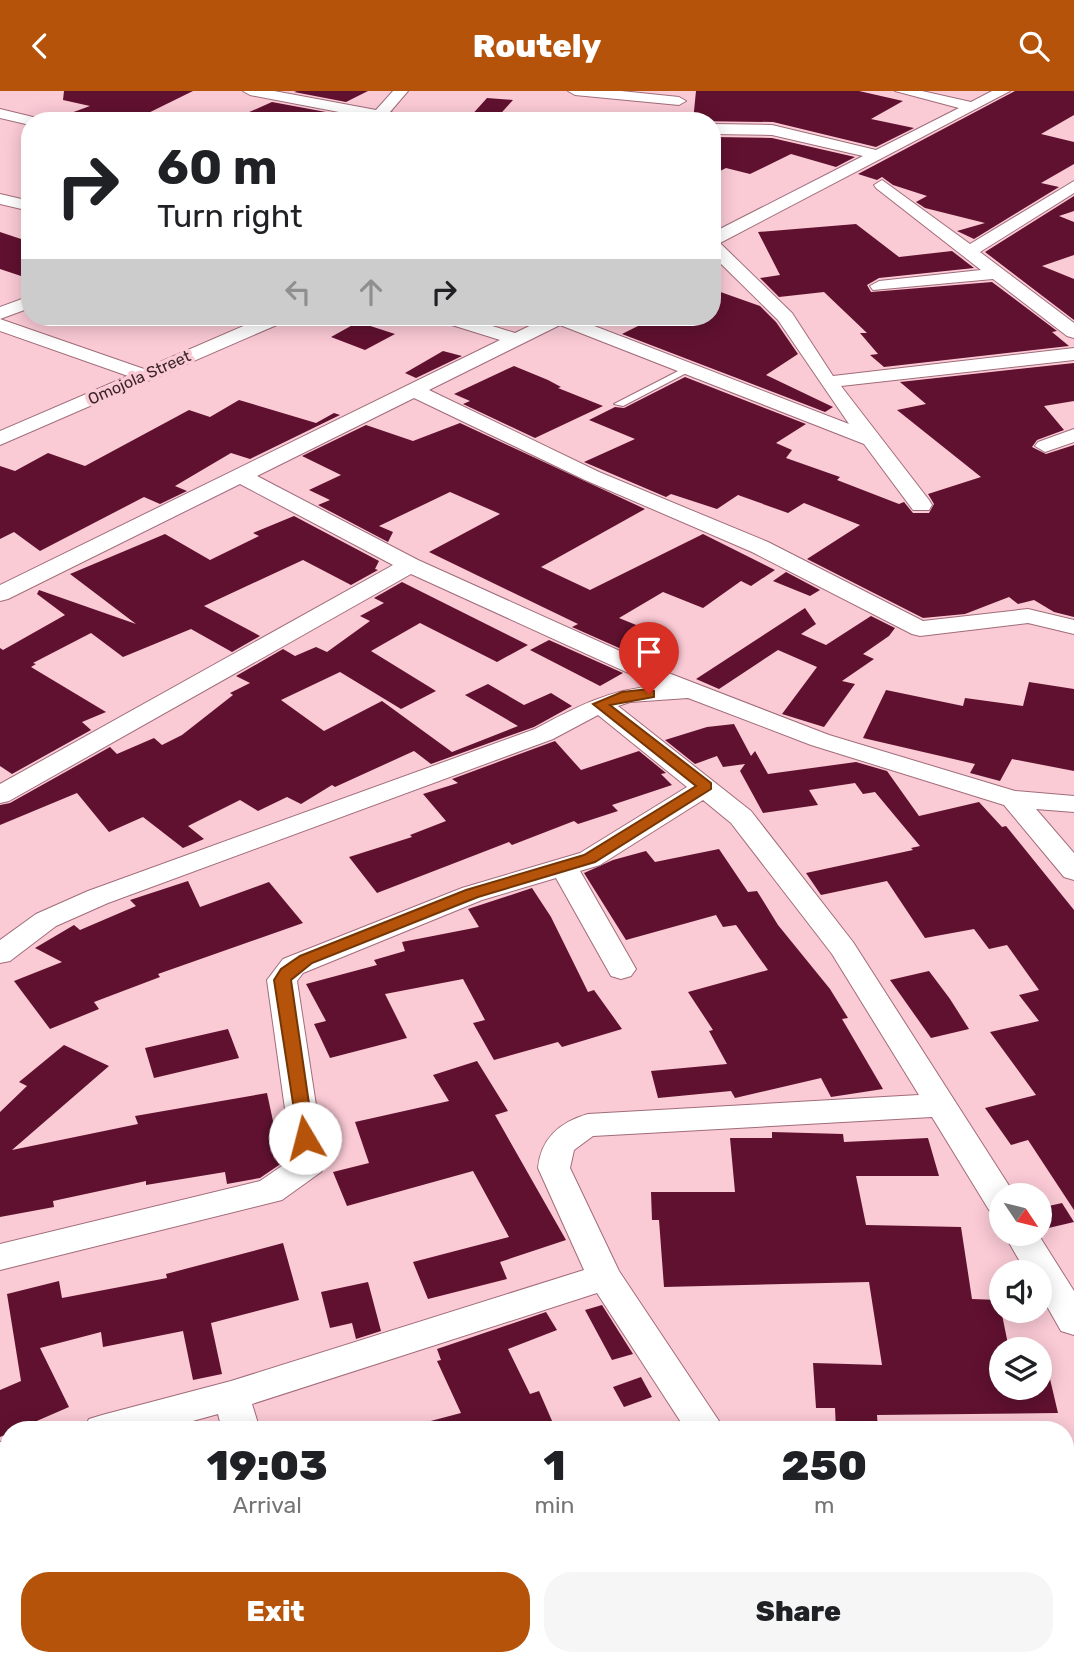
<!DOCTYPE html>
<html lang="en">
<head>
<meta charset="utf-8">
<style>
	:root { --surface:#fff; --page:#f6f6f6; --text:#202124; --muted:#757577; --accent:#b45309 }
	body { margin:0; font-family:Rubik,sans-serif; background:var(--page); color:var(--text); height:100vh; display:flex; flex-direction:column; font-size:26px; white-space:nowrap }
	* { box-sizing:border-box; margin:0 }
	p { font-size:23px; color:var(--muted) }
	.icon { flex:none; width:38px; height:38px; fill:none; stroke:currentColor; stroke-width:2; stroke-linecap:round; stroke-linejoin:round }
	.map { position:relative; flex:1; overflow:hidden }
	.details { position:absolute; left:0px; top:1330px; width:1074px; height:245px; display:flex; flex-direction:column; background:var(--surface); border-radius:28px 28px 0 0; box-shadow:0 4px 18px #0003 }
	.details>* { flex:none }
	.hud { position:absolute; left:21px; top:21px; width:700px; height:214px; border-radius:28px; box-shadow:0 4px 18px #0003; background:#fff; color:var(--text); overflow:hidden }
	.needle { width:46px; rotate:125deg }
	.fabs { position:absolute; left:989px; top:1092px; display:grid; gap:14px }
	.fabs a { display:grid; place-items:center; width:63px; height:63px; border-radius:50%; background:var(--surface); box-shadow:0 4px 18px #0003; font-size:35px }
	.pin { position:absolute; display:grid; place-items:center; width:60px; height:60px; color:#fff; margin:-72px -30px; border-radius:50% 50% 50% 0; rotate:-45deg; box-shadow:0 0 7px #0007 }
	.pin .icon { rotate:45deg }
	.me { position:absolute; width:77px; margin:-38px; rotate:352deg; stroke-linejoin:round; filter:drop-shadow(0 0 5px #0008) }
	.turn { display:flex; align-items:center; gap:24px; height:147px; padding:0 21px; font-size:32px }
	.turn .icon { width:91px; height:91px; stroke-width:2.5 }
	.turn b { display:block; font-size:49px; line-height:60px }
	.lanes { display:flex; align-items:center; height:66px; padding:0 21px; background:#0003; justify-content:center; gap:35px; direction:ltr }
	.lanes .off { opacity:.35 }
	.eta { display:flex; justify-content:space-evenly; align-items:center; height:119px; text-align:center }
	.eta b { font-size:42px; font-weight:800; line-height:49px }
	.cta { display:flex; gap:14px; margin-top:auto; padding:14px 21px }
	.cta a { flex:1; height:80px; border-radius:28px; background:var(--accent); color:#fff; font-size:28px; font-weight:800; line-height:80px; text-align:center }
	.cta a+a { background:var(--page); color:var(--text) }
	header { display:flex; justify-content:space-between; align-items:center; height:91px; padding:0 21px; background:var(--accent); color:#fff; font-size:32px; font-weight:800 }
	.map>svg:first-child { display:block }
	.building { fill:#60112f }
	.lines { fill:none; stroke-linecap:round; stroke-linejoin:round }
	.service-casing { stroke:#a16c7a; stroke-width:2 }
	.minor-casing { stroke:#a16c7a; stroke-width:2 }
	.service { fill:#fff; fill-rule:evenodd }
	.minor { fill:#fff; fill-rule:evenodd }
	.route { fill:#b45309; stroke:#753606; stroke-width:2 }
	.labels { text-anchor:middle; stroke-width:7; stroke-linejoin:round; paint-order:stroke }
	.far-street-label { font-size:16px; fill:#3b252b; stroke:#facad5 }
</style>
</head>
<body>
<header><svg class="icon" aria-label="back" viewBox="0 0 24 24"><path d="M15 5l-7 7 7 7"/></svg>Routely<svg class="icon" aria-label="search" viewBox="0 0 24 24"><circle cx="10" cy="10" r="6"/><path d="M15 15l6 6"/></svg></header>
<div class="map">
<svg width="1074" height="1575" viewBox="0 0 1074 1575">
	<rect width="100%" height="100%" fill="#facad5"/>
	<g class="building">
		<polygon points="64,0 193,0 132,30 58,30 57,27 90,15 63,9"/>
		<polygon points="297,0 368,0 346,11 294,1"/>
		<polygon points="696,0 859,0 903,10 871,28 914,37 876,56 773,31 693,30"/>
		<polygon points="1015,0 1074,0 1074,24 1041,43 1074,51 1074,73 1041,92 1059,96 974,148 957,140 985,132 925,117 916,111 927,105 893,94 882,86 877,89 858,83"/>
		<polygon points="487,7 513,9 495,29 469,27"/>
		<polygon points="272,11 326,21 308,30 229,30"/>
		<polygon points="712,46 772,47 855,66 836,76 791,63 750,83 726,77 712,84"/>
		<polygon points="1074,105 1074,120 1059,125 1074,131 1074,164 1042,175 1074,188 1074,229 985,161"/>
		<polygon points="856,133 899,166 952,160 974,177 879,187 867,194 871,201 992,191 1057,240 1052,241 1069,255 884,276 870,264 878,263 860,242 867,242 824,201 779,206 760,187 780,184 758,141"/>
		<polygon points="0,141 30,151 30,188 0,178"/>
		<polygon points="712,198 760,215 776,231 798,263 766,284 833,316 825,321 622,243 656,226 712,226"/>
		<polygon points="358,231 395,243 365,259 331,246"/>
		<polygon points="443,260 462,265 416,287 405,282"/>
		<polygon points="1074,272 1074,310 1044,315 1064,339 1037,349 1032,356 1046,363 1074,354 1074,526 1054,521 1034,509 1018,513 1009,506 965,523 923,527 807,468 860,434 804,412 788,422 738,404 717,418 671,403 666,406 584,371 635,348 589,329 615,316 624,317 685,286 806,333 776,352 792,359 786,367 840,386 837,389 899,413 904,411 913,422 929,422 934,413 928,403 981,386 897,319 926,313 900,291"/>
		<polygon points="514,275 548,289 561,296 558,297 603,315 535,347 463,313 470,310 454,303"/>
		<polygon points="239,309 316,332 334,322 340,324 250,368 231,362 175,395 187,400 160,413 144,406 40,460 14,441 0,448 0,375 15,380 48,362 85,375 189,319 210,326"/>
		<polygon points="460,332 645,418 541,476 590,499 703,443 775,479 751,495 741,490 703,517 663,501 619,527 668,547 644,564 651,566 646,569 572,536 578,533 429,461 500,423 498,422 450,401 379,435 393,441 388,451 318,414 330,409 309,399 341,384 302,365 366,334 413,350"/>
		<polygon points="294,425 379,470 375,478 378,479 351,494 303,469 204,515 260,545 232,561 191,538 123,566 91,542 33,572 36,573 31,576 106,621 82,631 91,639 12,683 0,675 0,557 3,559 65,524 37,503 39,499 136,533 70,483 165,443 210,469 259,445 253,442"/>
		<polygon points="786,481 820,499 810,505 773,490"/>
		<polygon points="402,491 528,554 497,571 420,532 371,560 436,600 401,618 340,581 281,609 324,640 382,610 452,661 518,635 465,604 488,593 524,614 551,602 572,615 534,636 431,673 414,660 335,696 332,694 301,713 287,706 258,720 240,709 188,735 204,748 183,757 143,726 109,741 77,702 0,734 0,714 10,712 110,656 117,663 154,647 162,654 182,644 233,604 230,602 250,592 236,585 283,558 295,565 316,556 327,561 370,530 360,525 384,512 374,507"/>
		<polygon points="805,517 816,533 801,543 826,554 871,525 895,537 889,545 863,563 874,568 842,590 855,593 824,636 782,623 817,576 778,559 719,598 696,588"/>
		<polygon points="549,549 623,582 600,595 530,559"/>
		<polygon points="1029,591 1074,598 1074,680 1012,668 1000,690 970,682 975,673 863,647 886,599 963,615 965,607 1023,615"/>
		<polygon points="734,633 751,665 755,660 768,683 856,671 887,680 919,725 979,711 1002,736 1006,735 1074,819 1074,1119 1028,1049 1011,1054 985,1017 1036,1004 990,941 1039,930 1019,904 1039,899 1007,854 989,858 974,838 925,847 887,790 821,804 806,782 913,759 911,757 920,755 875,701 863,703 855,692 809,699 818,714 763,722 740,680 745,673 723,676 717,665 695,673 665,649 707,636"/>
		<polygon points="555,650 581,679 639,660 666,682 661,683 672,694 612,714 618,720 578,733 574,730 512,754 509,751 377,802 349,766 412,746 410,744 446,730 423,703 458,692 452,688"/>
		<polygon points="719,758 748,801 757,800 778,834 830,898 848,927 842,928 883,998 831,1006 821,987 735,1007 731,1000 658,1007 651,980 727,973 709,940 713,939 688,901 768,879 736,834 723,836 716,824 626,849 584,782 613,769 646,760 655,771"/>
		<polygon points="188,790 200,816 269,791 303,832 158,883 160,886 94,911 99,918 50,938 14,890 62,871 35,857 74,834 80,839 136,815 130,809"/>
		<polygon points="532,797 551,826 588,901 594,899 622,938 562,956 558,951 494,969 473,932 485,929 463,888 385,903 407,947 330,967 314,933 326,930 306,893 377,874 374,869 405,860 402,851 479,836 468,818"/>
		<polygon points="929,880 950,908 969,938 931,947 890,889"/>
		<polygon points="228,938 239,967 154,987 145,957"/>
		<polygon points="64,954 109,975 12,1059 138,1033 135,1025 267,1002 282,1072 260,1087 227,1093 225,1081 146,1094 146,1090 53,1110 54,1116 0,1126 0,1021 27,995 19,991"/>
		<polygon points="477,970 508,1020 495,1024 566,1149 500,1171 507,1188 428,1208 413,1171 509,1146 473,1080 347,1115 333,1081 369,1072 355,1031 449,1010 433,984"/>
		<polygon points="772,1041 843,1043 844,1051 928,1047 939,1085 856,1085 866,1134 961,1136 972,1208 999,1209 1009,1258 1001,1258 1001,1297 1040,1297 1040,1271 1046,1271 1058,1322 877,1324 878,1339 836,1339 835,1317 816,1317 813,1272 882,1274 869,1191 664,1196 659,1129 652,1129 651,1101 735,1101 730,1047 772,1047"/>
		<polygon points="1062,1112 1074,1131 1040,1139 1040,1117"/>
		<polygon points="283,1152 299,1209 211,1232 222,1283 193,1289 183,1240 103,1256 101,1241 40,1257 69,1316 16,1339 9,1339 9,1342 0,1346 0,1299 21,1290 7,1203 59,1190 62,1207 167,1187 166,1183"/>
		<polygon points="368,1191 381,1240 356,1248 352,1232 330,1237 321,1201"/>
		<polygon points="602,1214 633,1263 612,1269 585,1219"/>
		<polygon points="546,1221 557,1239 508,1258 530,1303 539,1300 556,1339 424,1339 423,1332 461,1322 437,1270 441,1269 437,1258"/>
		<polygon points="641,1286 652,1306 624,1316 613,1296"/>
	</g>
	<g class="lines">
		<defs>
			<polygon id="service" points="686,276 694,278 623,315 614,313"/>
			<g id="minor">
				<polygon points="243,0 274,0 376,19 393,0 408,0 390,21 419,30 386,30 250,4"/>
				<polygon points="568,0 621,0 679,6 686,10 679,14 575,4"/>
				<path d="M895,0h27l49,11 21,-11h18l-290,152 72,70 41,63 241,-28v12l-233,26 88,114 3,5 -3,5h-16l-49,-66 -304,-119 -131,65 170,82 169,70 155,79 105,-12 46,11v14l-46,-11 -108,13 -8,-2 -160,-82 -167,-72 -171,-82 -157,78 161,84 253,114 158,61 186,56 59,5v16l-38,-3 38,44v27l-10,-3 -60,-72 -193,-60 -123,-47 -58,4 -12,4 133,105 102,131 162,253h-14v18l-12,-3 -57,-93 -339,19 -19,14 -4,18 49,103 106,159h-39l-89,-137 -345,111 8,26h-38l-4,-16 -58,16h-77l6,-11 13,-4 129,-34 353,-111 -46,-102c3,-30 22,-46 50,-54l331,-19 -87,-141 -101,-131 -28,-23 -103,65 -20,6 56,98 -5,7 -10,3 -10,-3 -55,-98 -74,22 -179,73 -6,8 28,183 -4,8 -39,28 -282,70v-26l260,-63 32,-22 -25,-179 16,-21 179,-71 118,-35 107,-66 -89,-72 -45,24 -445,164 -52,23 -46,35 -10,2v-23l36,-26 52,-23 447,-162c41,-22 75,-40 122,-43l-246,-112 -402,227 -9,2v-19l393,-219 -153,-81 -232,115 -8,2v-16l500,-245 -61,-19 -2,-4h27l51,16 33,-16h23l278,107 -71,-104 -66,-65v-22l151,-77 -91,-21 -60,-1v-10l60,1 104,25 83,-42z"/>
				<polygon points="0,18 37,27 39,30 30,30 30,34 0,27"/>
				<polygon points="882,89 970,153 1074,90 1074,102 980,161 1074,232 1074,247 1067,245 993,188 873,199 870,195 879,190 981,179 876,97 874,94"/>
				<polygon points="0,103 30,110 30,120 0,113"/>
				<polygon points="30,205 30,217 0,228 0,216"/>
				<polygon points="264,226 288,226 286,230 0,354 0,340 128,285 0,240 0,228 144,278"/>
				<polygon points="1074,338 1074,351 1045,361 1035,355 1038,351"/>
				<polygon points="1004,1143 1038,1143 1074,1200 1074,1244 1061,1240 1040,1203 1040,1181 1026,1181"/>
				<polygon points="9,1348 9,1381 0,1384 0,1351"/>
				<polygon points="0,1520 9,1523 9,1562 0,1559"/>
				<polygon points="24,1566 76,1566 80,1575 28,1575"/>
				<polygon points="292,1566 334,1566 336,1575 294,1575"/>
				<rect x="700" y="1566" width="42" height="9"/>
			</g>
		</defs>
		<use href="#service" class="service-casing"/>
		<use href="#minor" class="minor-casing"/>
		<use href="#service" class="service"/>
		<use href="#minor" class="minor"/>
	</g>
	<polygon class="route" points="649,598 654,600 654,606 610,614 711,692 711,698 595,771 478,806 312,872 291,889 314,1047 305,1053 299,1051 274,889 281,878 300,865 466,799 584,764 696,695 593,613 622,601"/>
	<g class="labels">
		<g class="far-street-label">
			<text transform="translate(139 286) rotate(-24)" y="6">Omojola Street</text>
		</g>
	</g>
</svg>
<div class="fabs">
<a><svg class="needle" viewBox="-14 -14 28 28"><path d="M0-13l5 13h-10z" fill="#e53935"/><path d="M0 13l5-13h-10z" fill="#757577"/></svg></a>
<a><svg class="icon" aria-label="sound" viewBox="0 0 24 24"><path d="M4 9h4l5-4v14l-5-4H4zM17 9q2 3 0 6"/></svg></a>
<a><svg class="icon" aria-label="layers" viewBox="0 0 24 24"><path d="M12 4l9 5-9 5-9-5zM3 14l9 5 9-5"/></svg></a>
</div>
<div class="pin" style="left:649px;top:603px;background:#d93025"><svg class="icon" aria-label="arrive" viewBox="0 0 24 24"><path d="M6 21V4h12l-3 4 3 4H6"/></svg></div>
<svg class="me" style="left:305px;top:1047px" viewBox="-20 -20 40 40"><circle r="19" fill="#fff"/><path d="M0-13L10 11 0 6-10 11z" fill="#b45309"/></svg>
<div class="hud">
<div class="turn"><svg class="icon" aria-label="right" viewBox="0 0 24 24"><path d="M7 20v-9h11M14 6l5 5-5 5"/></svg><div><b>60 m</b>Turn right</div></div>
<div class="lanes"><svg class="icon off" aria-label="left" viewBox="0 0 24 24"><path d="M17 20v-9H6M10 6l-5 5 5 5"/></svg><svg class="icon off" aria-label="ahead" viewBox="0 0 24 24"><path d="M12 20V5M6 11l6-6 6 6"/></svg><svg class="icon" aria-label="right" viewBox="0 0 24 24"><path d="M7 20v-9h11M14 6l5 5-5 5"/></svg></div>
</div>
<section class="details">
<div class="eta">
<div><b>19:03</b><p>Arrival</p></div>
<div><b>1</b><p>min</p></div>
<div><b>250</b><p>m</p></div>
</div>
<div class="cta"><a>Exit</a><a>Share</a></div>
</section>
</div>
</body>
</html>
